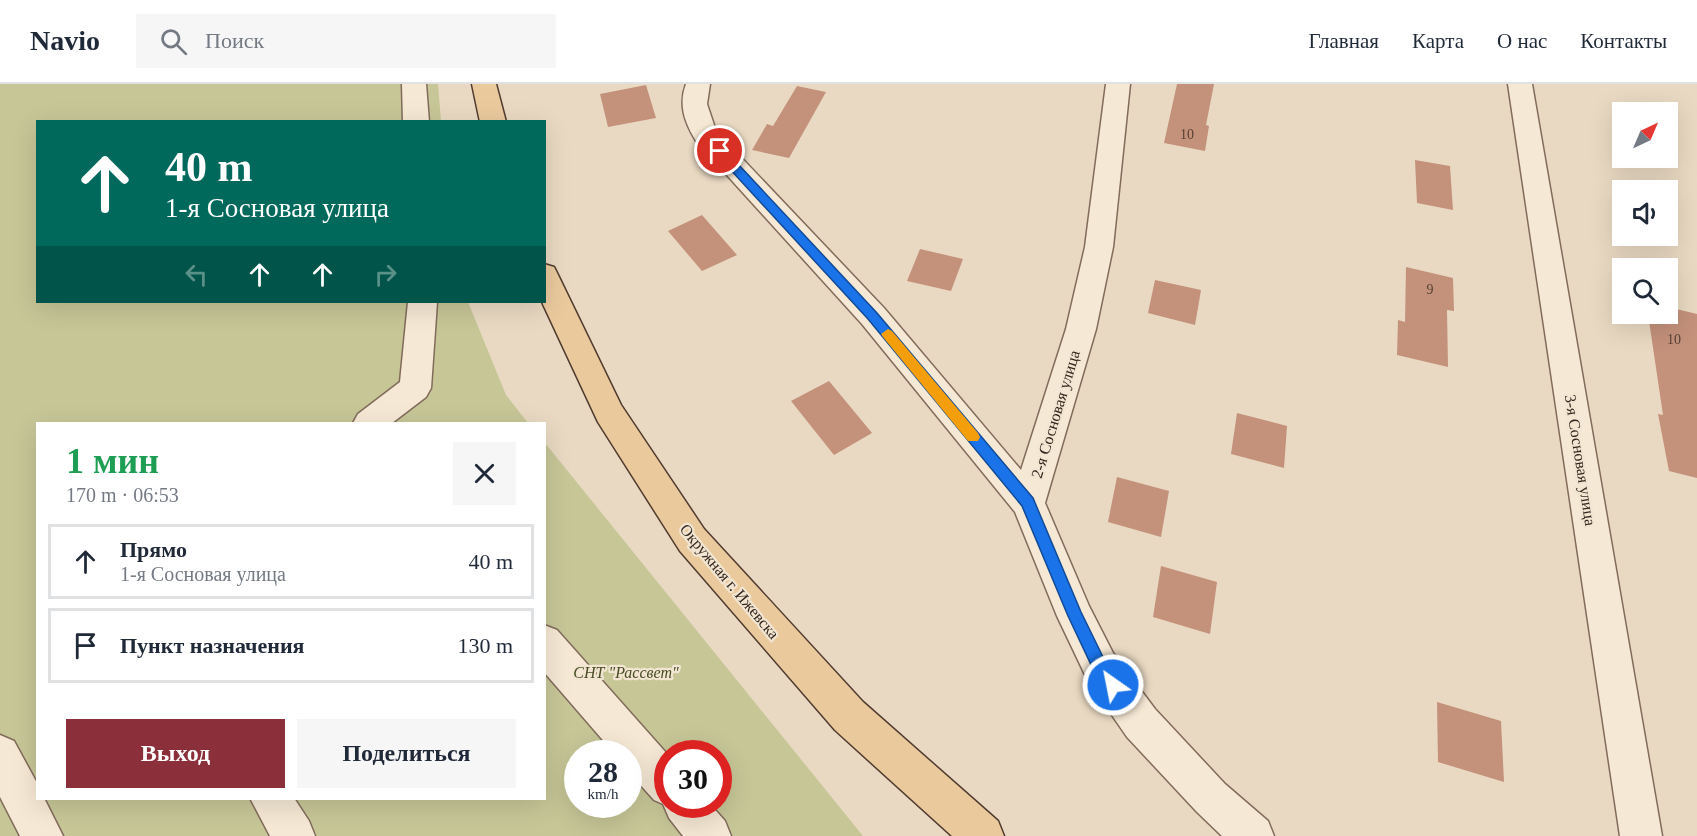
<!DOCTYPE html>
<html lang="ru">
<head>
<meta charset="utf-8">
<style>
	:root { --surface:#fff; --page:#f6f6f7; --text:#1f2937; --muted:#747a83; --line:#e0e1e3; --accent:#8b303b }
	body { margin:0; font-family:"Times New Roman",serif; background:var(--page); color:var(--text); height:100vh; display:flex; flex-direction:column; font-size:22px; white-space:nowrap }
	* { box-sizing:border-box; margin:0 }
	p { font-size:20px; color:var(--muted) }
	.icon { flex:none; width:33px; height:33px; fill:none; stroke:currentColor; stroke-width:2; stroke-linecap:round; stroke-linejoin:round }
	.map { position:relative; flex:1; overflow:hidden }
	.panel { position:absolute; left:36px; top:338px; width:510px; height:378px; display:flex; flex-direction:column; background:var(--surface); border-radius:0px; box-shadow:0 6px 24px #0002 }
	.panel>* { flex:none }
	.top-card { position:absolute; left:36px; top:36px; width:510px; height:183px; border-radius:0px; box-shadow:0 6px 24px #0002; background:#00695c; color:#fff; overflow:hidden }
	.needle { width:39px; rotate:44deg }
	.tools { position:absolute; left:1612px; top:18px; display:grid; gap:12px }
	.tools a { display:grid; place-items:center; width:66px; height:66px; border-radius:0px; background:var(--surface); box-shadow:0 6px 24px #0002; font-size:30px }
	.speed { position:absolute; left:564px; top:656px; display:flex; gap:12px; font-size:30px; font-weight:700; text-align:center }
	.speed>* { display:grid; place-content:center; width:78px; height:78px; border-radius:50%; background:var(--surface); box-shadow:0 6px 24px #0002; line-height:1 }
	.speed small { font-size:15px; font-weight:400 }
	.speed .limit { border:9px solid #d22; background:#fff; color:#111 }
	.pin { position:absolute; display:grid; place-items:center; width:51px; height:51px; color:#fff; margin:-26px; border:3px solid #fff; border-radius:50%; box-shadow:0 2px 6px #0007 }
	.me { position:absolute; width:66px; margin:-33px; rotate:327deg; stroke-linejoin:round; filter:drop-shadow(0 0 4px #0008) }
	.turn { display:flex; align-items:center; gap:21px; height:126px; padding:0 30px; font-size:27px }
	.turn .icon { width:78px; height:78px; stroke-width:2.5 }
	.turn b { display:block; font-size:42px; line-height:51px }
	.lanes { display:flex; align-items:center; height:57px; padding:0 30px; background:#0003; justify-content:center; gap:30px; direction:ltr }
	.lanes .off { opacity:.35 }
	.round { display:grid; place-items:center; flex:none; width:63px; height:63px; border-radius:0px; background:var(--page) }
	.head { display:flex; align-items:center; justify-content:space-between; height:102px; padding:0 30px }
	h1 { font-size:36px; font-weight:700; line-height:45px; color:#1e9e55 }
	.primary-button { display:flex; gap:12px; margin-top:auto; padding:12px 30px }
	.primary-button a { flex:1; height:69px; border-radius:0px; background:var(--accent); color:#fff; font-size:24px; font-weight:700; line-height:69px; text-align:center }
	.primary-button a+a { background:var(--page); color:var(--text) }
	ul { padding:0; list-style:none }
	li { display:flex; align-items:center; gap:18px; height:75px; margin:0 12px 9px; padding:0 18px; border:3px solid var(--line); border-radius:0px }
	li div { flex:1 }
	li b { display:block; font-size:22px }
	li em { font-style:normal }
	header { display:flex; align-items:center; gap:36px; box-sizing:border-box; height:84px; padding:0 30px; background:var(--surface); border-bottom:2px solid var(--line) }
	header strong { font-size:28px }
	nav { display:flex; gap:33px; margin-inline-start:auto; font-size:21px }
	.search { width:420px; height:54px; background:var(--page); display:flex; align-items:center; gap:15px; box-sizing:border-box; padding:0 21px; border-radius:0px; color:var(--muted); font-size:22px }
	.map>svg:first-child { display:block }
	.green { fill:#c6c697; fill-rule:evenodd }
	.building { fill:#c4917b }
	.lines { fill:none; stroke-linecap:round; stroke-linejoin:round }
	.minor-casing { stroke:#826b5b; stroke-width:3 }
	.major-casing { stroke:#503b2f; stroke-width:3 }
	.minor { fill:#f5e8d4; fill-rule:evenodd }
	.major { fill:#eac99d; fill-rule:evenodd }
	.route { fill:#1a73e8; stroke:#114b97; stroke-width:1.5 }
	.slow { fill:#f59e0b }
	.labels { text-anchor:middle; stroke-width:4.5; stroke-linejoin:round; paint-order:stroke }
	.number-label { font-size:14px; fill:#574135 }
	.street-label { font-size:16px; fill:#33261e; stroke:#f2e5d1 }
	.park-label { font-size:16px; font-style:italic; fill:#484d26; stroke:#f2e5d1 }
</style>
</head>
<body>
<header>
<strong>Navio</strong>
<div class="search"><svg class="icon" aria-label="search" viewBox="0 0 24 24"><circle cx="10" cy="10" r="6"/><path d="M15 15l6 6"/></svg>Поиск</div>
<nav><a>Главная</a><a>Карта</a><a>О нас</a><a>Контакты</a></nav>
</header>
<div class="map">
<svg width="1697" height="752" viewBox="0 0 1697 752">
	<rect width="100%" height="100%" fill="#e9d9c2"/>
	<path class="green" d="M0,0h438l3,37 -403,1v180h430l38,93 22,28h-490v375h506l1,-355 318,393h-863zM578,669h50v51h-50zM668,669h50v51h-50z"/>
	<g class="building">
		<polygon points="1177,0 1214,0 1206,41 1209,42 1205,67 1164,59"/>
		<polygon points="646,1 656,34 608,43 600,10"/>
		<polygon points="797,2 826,8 789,74 752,66 767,40 773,42"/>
		<polygon points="1415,76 1450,82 1453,126 1417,119"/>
		<polygon points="702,131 737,171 702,187 668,147"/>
		<polygon points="920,165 963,175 951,207 907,197"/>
		<polygon points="1406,183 1453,194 1454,227 1447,226 1448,283 1397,271 1398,236 1405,238"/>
		<polygon points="1155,196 1201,206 1195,241 1148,229"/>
		<polygon points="1668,223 1697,230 1697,394 1669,387 1658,330 1663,331 1648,230 1668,230"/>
		<polygon points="829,297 872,349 834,371 791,317"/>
		<polygon points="1237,329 1287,342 1284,384 1231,370"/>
		<polygon points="1117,393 1169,407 1161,453 1108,438"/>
		<polygon points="1161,482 1217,498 1210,550 1153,533"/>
		<polygon points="1437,618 1501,637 1504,698 1438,678"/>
	</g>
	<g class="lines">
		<defs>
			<g id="minor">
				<polygon points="402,0 426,0 429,38 403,38"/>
				<path d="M686,0h24l-3,20 9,27 168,177 137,162 45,-141 19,-82 21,-163h24l-17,163 -17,82 -51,174 44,103 24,47 42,56 70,75 43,37 6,15h-52l-25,-24 -70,-75 -40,-58 -30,-63 -42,-104 -153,-188 -166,-183c-11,-18 -18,-36 -10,-57z"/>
				<polygon points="1508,0 1532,0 1662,752 1620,752"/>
				<polygon points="408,218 437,218 431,304 426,313 392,339 353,339 358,330 400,298"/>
				<polygon points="544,541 557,546 668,671 668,720 710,720 725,737 731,752 683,752 669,734 663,720 654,716 628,687 628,669 614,669 544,588"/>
				<polygon points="0,651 14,657 38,701 38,714 44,714 63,752 20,752 0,713"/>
				<polygon points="250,714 294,714 309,737 315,752 270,752"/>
			</g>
			<g id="major">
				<polygon points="472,0 496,0 506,38 480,38"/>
				<polygon points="544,180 554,183 558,191 621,321 704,445 863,618 998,737 1004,752 952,752 835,646 680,467 598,338 542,218 544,218"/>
			</g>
		</defs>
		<use href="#minor" class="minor-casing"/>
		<use href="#major" class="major-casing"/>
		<use href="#minor" class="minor"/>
		<use href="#major" class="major"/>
	</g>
	<polygon class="route" points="720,64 724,65 877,229 1033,414 1081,528 1105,577 1121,601 1119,606 1113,609 1108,606 1094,587 1068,532 1022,422 868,235 716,70 716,65"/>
	<polygon class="slow" points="888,245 892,247 978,349 980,353 978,357 968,357 883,253 881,250"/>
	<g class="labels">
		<g class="number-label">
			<text x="1187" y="55">10</text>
			<text x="1430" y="210">9</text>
			<text x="1674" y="260">10</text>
		</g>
		<g class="street-label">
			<text transform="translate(1055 330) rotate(-73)" y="6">2-я Сосновая улица</text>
			<text transform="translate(1581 376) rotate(81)" y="6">3-я Сосновая улица</text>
			<text transform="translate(730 497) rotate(50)" y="6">Окружная г. Ижевска</text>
		</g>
		<g class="park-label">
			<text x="626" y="594">СНТ "Рассвет"</text>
		</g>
	</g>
</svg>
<div class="tools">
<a><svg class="needle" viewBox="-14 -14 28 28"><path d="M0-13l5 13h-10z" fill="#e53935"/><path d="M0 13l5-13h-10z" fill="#747a83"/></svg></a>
<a><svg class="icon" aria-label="sound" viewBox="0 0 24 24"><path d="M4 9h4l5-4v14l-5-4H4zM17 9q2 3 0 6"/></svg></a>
<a><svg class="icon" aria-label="search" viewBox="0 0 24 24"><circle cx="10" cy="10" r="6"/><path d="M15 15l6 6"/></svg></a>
</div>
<div class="speed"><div>28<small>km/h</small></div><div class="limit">30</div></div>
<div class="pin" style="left:720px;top:67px;background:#d93025"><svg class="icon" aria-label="arrive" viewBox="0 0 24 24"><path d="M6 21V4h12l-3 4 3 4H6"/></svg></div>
<svg class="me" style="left:1113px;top:601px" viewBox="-20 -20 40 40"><circle r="17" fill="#1a73e8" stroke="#fff" stroke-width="3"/><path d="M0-11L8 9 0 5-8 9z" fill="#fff"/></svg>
<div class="top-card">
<div class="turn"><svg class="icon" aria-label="ahead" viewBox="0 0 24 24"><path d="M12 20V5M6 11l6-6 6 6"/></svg><div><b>40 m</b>1-я Сосновая улица</div></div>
<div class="lanes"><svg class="icon off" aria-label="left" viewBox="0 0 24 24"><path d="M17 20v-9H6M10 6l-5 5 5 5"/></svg><svg class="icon" aria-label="ahead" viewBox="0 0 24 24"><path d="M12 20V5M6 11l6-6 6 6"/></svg><svg class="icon" aria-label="ahead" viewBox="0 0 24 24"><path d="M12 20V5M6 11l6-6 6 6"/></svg><svg class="icon off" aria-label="right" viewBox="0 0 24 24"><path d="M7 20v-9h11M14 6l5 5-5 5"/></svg></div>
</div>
<section class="panel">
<div class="head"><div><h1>1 мин</h1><p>170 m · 06:53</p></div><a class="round"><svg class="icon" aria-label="close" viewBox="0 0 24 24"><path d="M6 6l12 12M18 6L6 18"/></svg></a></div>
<ul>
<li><svg class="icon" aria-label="ahead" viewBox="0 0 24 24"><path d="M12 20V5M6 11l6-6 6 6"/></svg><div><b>Прямо</b><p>1-я Сосновая улица</p></div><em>40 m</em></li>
<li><svg class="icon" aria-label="arrive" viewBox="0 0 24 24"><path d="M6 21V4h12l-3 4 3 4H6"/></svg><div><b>Пункт назначения</b></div><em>130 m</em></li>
</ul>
<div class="primary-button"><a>Выход</a><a>Поделиться</a></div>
</section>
</div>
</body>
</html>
